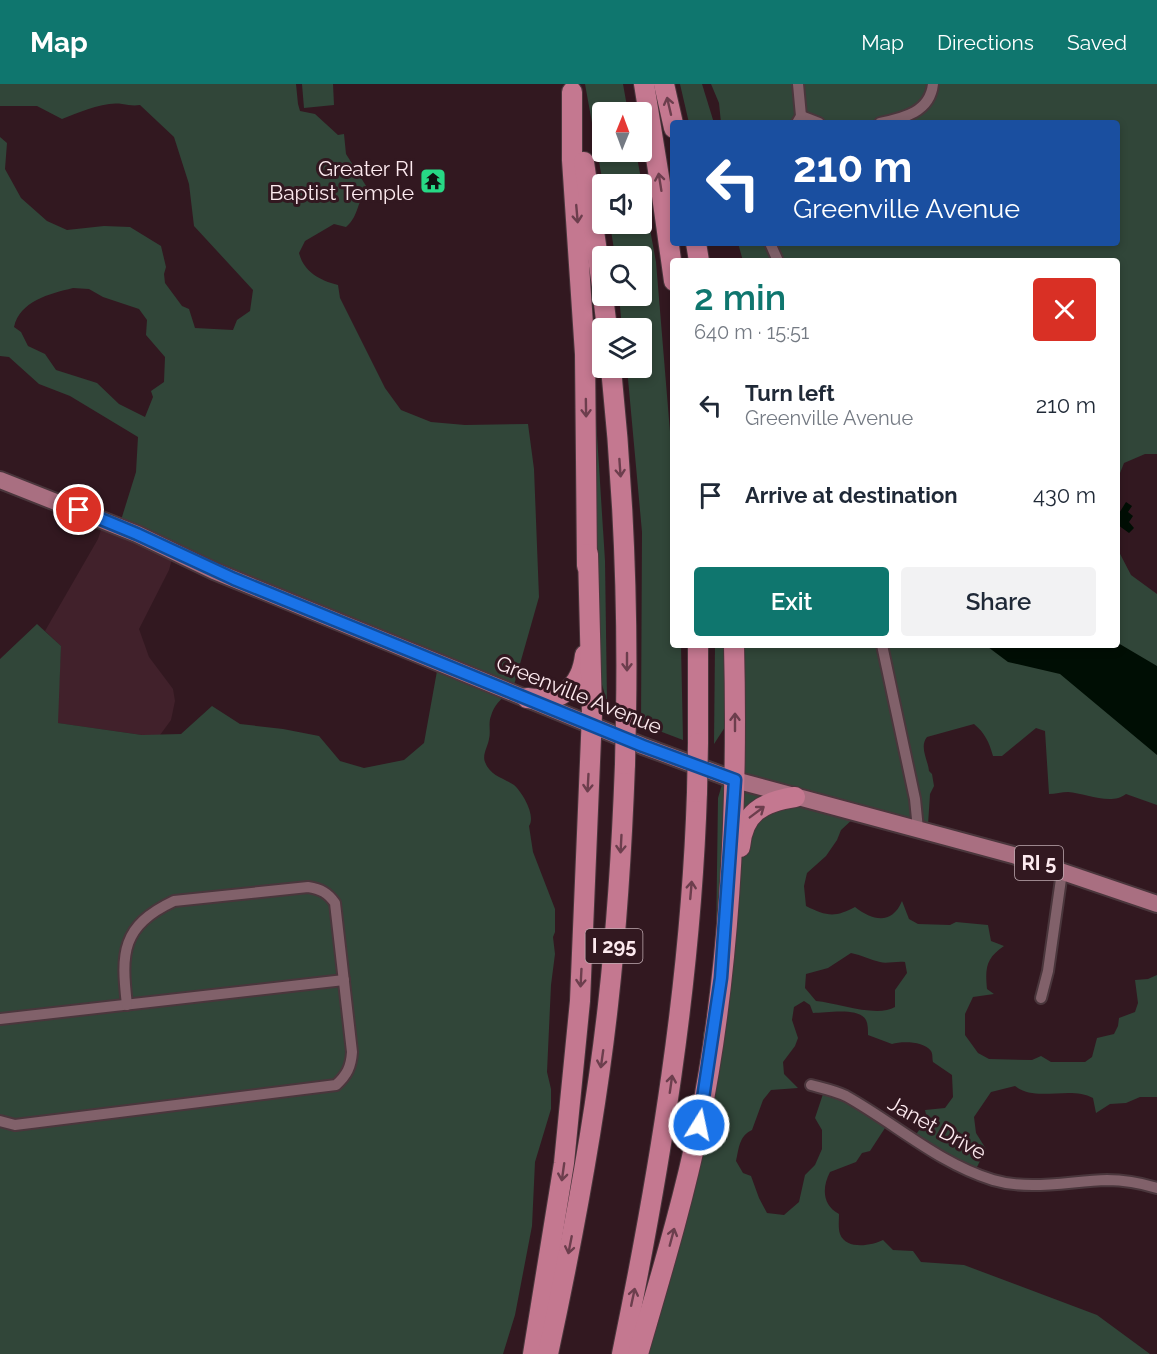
<!DOCTYPE html>
<html lang="en">
<head>
<meta charset="utf-8">
<style>
	:root { --surface:#fff; --page:#f2f2f3; --text:#1f2937; --muted:#747a83; --accent:#0f766e }
	body { margin:0; font-family:Raleway,sans-serif; background:var(--page); color:var(--text); height:100vh; display:flex; flex-direction:column; font-size:22px; white-space:nowrap }
	* { box-sizing:border-box; margin:0 }
	p { font-size:20px; color:var(--muted) }
	.icon { flex:none; width:33px; height:33px; fill:none; stroke:currentColor; stroke-width:2; stroke-linecap:round; stroke-linejoin:round }
	.map { position:relative; flex:1; overflow:hidden }
	.drawer { position:absolute; left:670px; top:174px; width:450px; height:390px; display:flex; flex-direction:column; background:var(--surface); border-radius:6px; box-shadow:0 3px 9px #0003 }
	.drawer>* { flex:none }
	.top-card { position:absolute; left:670px; top:36px; width:450px; height:126px; border-radius:6px; box-shadow:0 3px 9px #0003; background:#1a4fa0; color:#fff; overflow:hidden }
	.needle { width:39px; rotate:1deg }
	.fabs { position:absolute; left:592px; top:18px; display:grid; gap:12px }
	.fabs a { display:grid; place-items:center; width:60px; height:60px; border-radius:6px; background:var(--surface); box-shadow:0 3px 9px #0003; font-size:30px }
	.pin { position:absolute; display:grid; place-items:center; width:51px; height:51px; color:#fff; margin:-26px; border:3px solid #fff; border-radius:50%; box-shadow:0 2px 6px #0007 }
	.me { position:absolute; width:66px; margin:-33px; rotate:10deg; stroke-linejoin:round; filter:drop-shadow(0 0 4px #0008) }
	.turn { display:flex; align-items:center; gap:21px; height:126px; padding:0 24px; font-size:27px }
	.turn .icon { width:78px; height:78px; stroke-width:2.5 }
	.turn b { display:block; font-size:42px; line-height:51px }
	.round { display:grid; place-items:center; flex:none; width:63px; height:63px; border-radius:6px; background:var(--page) }
	.headline { display:flex; align-items:center; justify-content:space-between; height:102px; padding:0 24px }
	h1 { font-size:36px; font-weight:600; line-height:45px; color:var(--accent) }
	.cta { display:flex; gap:12px; margin-top:auto; padding:12px 24px }
	.cta a { flex:1; height:69px; border-radius:6px; background:var(--accent); color:#fff; font-size:24px; font-weight:600; line-height:69px; text-align:center }
	.cta a+a { background:var(--page); color:var(--text) }
	ul { padding:0; list-style:none }
	li { display:flex; align-items:center; gap:18px; height:90px; padding:0 24px }
	li div { flex:1 }
	li b { display:block; font-size:22px }
	li em { font-style:normal }
	header { display:flex; align-items:center; gap:36px; box-sizing:border-box; height:84px; padding:0 30px; background:var(--accent); color:#fff }
	header strong { font-size:28px }
	nav { display:flex; gap:33px; margin-inline-start:auto; font-size:21px }
	.map>svg:first-child { display:block }
	.built { fill:#41212b }
	.green { fill:#314639; fill-rule:evenodd }
	.water { fill:#000e04 }
	.lines { fill:none; stroke-linecap:round; stroke-linejoin:round }
	.minor-casing { stroke:#4a363c; stroke-width:14 }
	.primary-casing { stroke:#4a363c; stroke-width:20 }
	.motorway-casing { stroke:#4a363c; stroke-width:22 }
	.minor { stroke:#81616a; stroke-width:10 }
	.primary { stroke:#a96f81; stroke-width:16 }
	.motorway { stroke:#c47890; stroke-width:20 }
	.motorway-bridge-casing { stroke:#4a363c; stroke-width:22; stroke-linecap:butt }
	.motorway-bridge { stroke:#c47890; stroke-width:20 }
	.oneway { stroke:#6c3e4d }
	.route-casing { stroke:#114b97; stroke-width:15 }
	.route { stroke:#1a73e8; stroke-width:10 }
	.labels { text-anchor:middle; stroke-width:6; stroke-linejoin:round; paint-order:stroke }
	.shield { fill:#321820; stroke:#c0abb1; stroke-width:1.5 }
	.shield-label { font-size:20px; font-weight:bold; fill:#fdeaef }
	.poi-label { font-size:21px; fill:#fdeaef; stroke:#321820; text-anchor:end }
	.street-label { font-size:21px; fill:#fdeaef; stroke:#321820 }
</style>
</head>
<body>
<header>
<strong>Map</strong>
<nav><a>Map</a><a>Directions</a><a>Saved</a></nav>
</header>
<div class="map">
<svg width="1157" height="1270" viewBox="0 0 1157 1270">
	<rect width="100%" height="100%" fill="#321820"/>
	<polygon class="built" points="102,443 172,475 169,486 139,545 149,573 173,605 175,617 171,636 160,651 142,651 57,639 61,562 45,547 98,455"/>
	<g class="green">
		<path d="M0,0h296l2,20 2,7 15,3 23,21 6,-1 2,20 22,35c-12,12 -8,26 -22,38l-12,-3 -29,17 -6,12c5,19 20,27 39,32l2,13 45,90 16,22 30,12 34,3 63,-1 6,45 5,128 -27,95c-10,5 -18,13 -21,24 -3,7 0,16 -2,23 -1,7 -7,16 -4,23 5,14 19,16 29,23 9,8 22,31 15,41l4,26 22,57v23l-2,5 2,17 -4,31 -4,87 4,17v20l-16,53 -3,64 -17,89 -12,39h-503v-695l37,-35 24,22 -3,77 84,12 39,-1 31,-28 28,18 43,5 36,7 21,25 24,7 40,-8 20,-17 13,-72 -3,-3 -135,-54 -182,-81 19,-61 2,-35 -68,-41 -31,-12 -30,-27 -9,-1v-219l7,6 -2,26 16,29 26,23 20,9 37,-4 26,1 31,19 5,21 -2,7 1,9 17,23 7,3 6,19 38,2 4,-10 13,-9 3,-21 -59,-64 -5,-42 -15,-47 -34,-32c-7,1 -11,0 -18,-1 -18,-3 -44,9 -60,15l-25,-13h-37zM73,204l16,1 14,8 36,12 8,11 -1,15 19,22 -1,25 -13,9 2,6 -8,20 -26,-13 -22,-21 -41,-13 -11,-16 -17,-8 -7,-14 -7,-5c6,-26 35,-33 59,-39z"/>
		<polygon points="302,0 333,0 334,21 304,24"/>
		<polygon points="585,0 623,0 628,28 603,28 603,68 636,68 642,100 603,100"/>
		<polygon points="680,0 702,0 714,39 689,39"/>
		<polygon points="711,0 1157,0 1157,370 1145,370 1124,379 1118,394 1118,177 743,177 738,159 1118,159 1118,39 721,39 719,19"/>
		<polygon points="642,102 656,178 673,384 674,561 681,561 683,656 641,640 642,448 627,284 642,284 642,244 622,244 619,212 642,212 642,172 615,172 610,140 642,140"/>
		<polygon points="592,272 605,477 607,618 599,590"/>
		<path d="M1118,466l13,25 26,19v211l-31,-11c-15,12 -41,-1 -58,-2 -6,0 -13,2 -19,2l-4,-63 -9,-3 -34,28h-9c-4,-14 -8,-23 -19,-32l-47,13c-8,10 1,23 2,34l3,3 2,12 -4,8 -2,31 -74,-7 -13,12 -4,10 -11,16 -19,17 -3,13 2,20c20,10 29,12 49,1 18,14 37,18 47,-6l7,18 9,5 32,1 6,-3 32,3 3,16 13,5c-18,12 -19,22 -17,43l7,5 -21,3 -8,17v21l13,18 11,6 43,1 9,-4 10,6h34l7,-5 5,-19 17,-4 4,-8 1,-8 16,-6 3,-9 -3,-23 13,-1 9,-4v122h-17l-14,6 -16,1 -14,9 -3,-15c-23,-13 -57,5 -78,-12l-24,6 -17,25 2,16 10,16 -13,26 -61,-35 15,-21 -2,-9 20,-2 8,-11 -1,-22 -19,-13c-1,-4 0,-8 -2,-11 -7,-10 -29,-10 -39,-7l-24,-9c0,-5 0,-11 -2,-15 -7,-13 -39,-7 -53,-7l-3,-8 -6,-4 -10,6 -2,13 6,18 -3,8 -12,16 1,12 14,14 -27,2 -8,10 -11,30c-13,6 -13,18 -16,31l7,12 8,3 8,22 8,15 17,2 15,-13 6,-27 10,-10 7,-16v-19l-7,-12 8,-24 17,5 44,26 1,3 -15,23 -8,2 -6,9 -26,10c-8,15 -8,33 9,42 0,6 -1,14 1,20 6,16 31,12 43,6l10,10 20,1 8,11 43,3 133,50 53,39h-502l6,-36 10,-16 2,-9 36,-226 1,-33 15,-48 -2,-45 2,-143 8,-27 2,-126h390zM851,869c11,2 19,7 29,9 6,2 16,-1 25,0l2,11 -12,17v17c-18,11 -57,-4 -79,-6l-11,-13 1,-14 22,-6z"/>
		<polygon points="715,561 725,561 725,643 714,660"/>
	</g>
	<g class="water">
		<polygon points="1126,418 1132,422 1128,428 1133,432 1129,438 1134,444 1129,449 1118,441 1118,431"/>
		<polygon points="1118,559 1157,582 1157,671 1060,590 1008,578 988,563 991,561 1118,561"/>
	</g>
	<g class="lines">
		<defs>
			<g id="minor">
				<polyline points="801,32 819,39"/>
				<polyline points="797,39 801,32 798,0"/>
				<path d="M880,39c24,-5 50,-11 53,-39"/>
				<polyline points="770,159 778,177"/>
				<polyline points="882,561 915,715 918,745"/>
				<polyline points="1041,914 1048,887 1062,788"/>
				<polyline points="0,935 344,896"/>
				<path d="M811,1001c11,3 25,6 35,11 50,28 92,67 147,84 37,11 77,1 114,0 17,0 34,3 50,8"/>
				<path d="M0,1037l15,4 321,-40c11,-10 15,-18 16,-33l-17,-149c-7,-10 -14,-14 -27,-16l-134,14c-53,25 -53,52 -47,104"/>
			</g>
			<polyline id="primary" points="0,396 137,450 214,487 643,662 735,696 1013,771 1157,820"/>
			<g id="motorway">
				<polyline points="644,0 661,105 674,197"/>
				<polyline points="664,0 674,44"/>
				<polyline points="572,8 572,76 585,270 587,482"/>
				<polyline points="584,78 603,209"/>
				<polyline points="696,159 699,177"/>
				<polyline points="603,212 607,244"/>
				<path d="M611,284c12,115 17,231 15,347"/>
				<polyline points="698,561 698,659"/>
				<path d="M527,614c33,5 54,-9 58,-43"/>
				<path d="M740,763c3,-34 22,-45 55,-50"/>
				<polyline points="533,1270 564,1079 580,917 592,630 588,470"/>
				<path d="M548,1270c25,-116 47,-232 60,-349 9,-80 14,-160 17,-241"/>
				<path d="M622,1270c38,-185 69,-372 75,-562"/>
				<path d="M638,1270c22,-76 45,-151 61,-229 32,-157 39,-320 35,-480"/>
			</g>
		</defs>
		<use href="#minor" class="minor-casing"/>
		<use href="#primary" class="primary-casing"/>
		<use href="#motorway" class="motorway-casing"/>
		<use href="#minor" class="minor"/>
		<use href="#primary" class="primary"/>
		<use href="#motorway" class="motorway"/>
		<defs>
			<g id="motorway-bridge">
				<polyline points="625,680 626,631"/>
				<polyline points="697,708 698,659"/>
			</g>
		</defs>
		<use href="#motorway-bridge" class="motorway-bridge-casing"/>
		<use href="#motorway-bridge" class="motorway-bridge"/>
	</g>
	<defs><path id="oneway-shaft" d="M-6 0H5M1.5-3L5.5 0L1.5 3" fill="none" stroke-width="1.6" stroke-linecap="round" stroke-linejoin="round" transform="scale(1.5)"/></defs>
	<g class="oneway">
		<use href="#oneway-shaft" transform="translate(669 22) rotate(-103)"/>
		<use href="#oneway-shaft" transform="translate(660 98) rotate(-99)"/>
		<use href="#oneway-shaft" transform="translate(577 130) rotate(85)"/>
		<use href="#oneway-shaft" transform="translate(586 324) rotate(89)"/>
		<use href="#oneway-shaft" transform="translate(620 384) rotate(86)"/>
		<use href="#oneway-shaft" transform="translate(627 578) rotate(90)"/>
		<use href="#oneway-shaft" transform="translate(735 638) rotate(-90)"/>
		<use href="#oneway-shaft" transform="translate(588 699) rotate(93)"/>
		<use href="#oneway-shaft" transform="translate(757 728) rotate(-37)"/>
		<use href="#oneway-shaft" transform="translate(621 760) rotate(93)"/>
		<use href="#oneway-shaft" transform="translate(691 806) rotate(-85)"/>
		<use href="#oneway-shaft" transform="translate(581 894) rotate(93)"/>
		<use href="#oneway-shaft" transform="translate(602 975) rotate(98)"/>
		<use href="#oneway-shaft" transform="translate(671 1000) rotate(-82)"/>
		<use href="#oneway-shaft" transform="translate(563 1088) rotate(98)"/>
		<use href="#oneway-shaft" transform="translate(672 1153) rotate(-75)"/>
		<use href="#oneway-shaft" transform="translate(570 1161) rotate(101)"/>
		<use href="#oneway-shaft" transform="translate(633 1213) rotate(-78)"/>
	</g>
	<g class="lines">
		<defs>
			<polyline id="route" points="79,426 137,450 234,495 643,662 735,696 721,894 699,1041"/>
		</defs>
		<use href="#route" class="route-casing"/>
		<use href="#route" class="route"/>
	</g>
	<defs>
		<symbol id="temple-square" viewBox="-11 -11 22 22"><rect x="-9" y="-9" width="18" height="18" rx="4" fill="#27d885" stroke="#321820"/><path d="M0-6L5-2H3V0L6.5 2.5H4V6H1.5V3h-3V6H-4V2.5H-6.5L-3 0V-2H-5Z" fill="#111"/></symbol>
	</defs>
	<g fill-rule="evenodd">
		<use href="#temple-square" x="418" y="82" width="30" height="30"/>
	</g>
	<g class="labels">
		<g class="shield">
			<rect x="1015" y="762" width="48" height="34" rx="4.5"/>
			<rect x="585.5" y="845" width="57" height="34" rx="4.5"/>
		</g>
		<g class="shield-label">
			<text x="1039" y="786">RI 5</text>
			<text x="614" y="869">I 295</text>
		</g>
		<g class="poi-label">
			<text x="414" y="92">Greater RI<tspan x="414" dy="24">Baptist Temple</tspan></text>
		</g>
		<g class="street-label">
			<text transform="translate(579 611) rotate(22)" y="7">Greenville Avenue</text>
			<text transform="translate(937 1044) rotate(29)" y="7">Janet Drive</text>
		</g>
	</g>
</svg>
<div class="fabs">
<a><svg class="needle" viewBox="-14 -14 28 28"><path d="M0-13l5 13h-10z" fill="#e53935"/><path d="M0 13l5-13h-10z" fill="#747a83"/></svg></a>
<a><svg class="icon" aria-label="sound" viewBox="0 0 24 24"><path d="M4 9h4l5-4v14l-5-4H4zM17 9q2 3 0 6"/></svg></a>
<a><svg class="icon" aria-label="search" viewBox="0 0 24 24"><circle cx="10" cy="10" r="6"/><path d="M15 15l6 6"/></svg></a>
<a><svg class="icon" aria-label="layers" viewBox="0 0 24 24"><path d="M12 4l9 5-9 5-9-5zM3 14l9 5 9-5"/></svg></a>
</div>
<div class="pin" style="left:79px;top:426px;background:#d93025"><svg class="icon" aria-label="arrive" viewBox="0 0 24 24"><path d="M6 21V4h12l-3 4 3 4H6"/></svg></div>
<svg class="me" style="left:699px;top:1041px" viewBox="-20 -20 40 40"><circle r="17" fill="#1a73e8" stroke="#fff" stroke-width="3"/><path d="M0-11L8 9 0 5-8 9z" fill="#fff"/></svg>
<div class="top-card">
<div class="turn"><svg class="icon" aria-label="left" viewBox="0 0 24 24"><path d="M17 20v-9H6M10 6l-5 5 5 5"/></svg><div><b>210 m</b>Greenville Avenue</div></div>
</div>
<section class="drawer">
<div class="headline"><div><h1>2 min</h1><p>640 m · 15:51</p></div><a class="round" style="background:#d93025;color:#fff"><svg class="icon" aria-label="close" viewBox="0 0 24 24"><path d="M6 6l12 12M18 6L6 18"/></svg></a></div>
<ul>
<li><svg class="icon" aria-label="left" viewBox="0 0 24 24"><path d="M17 20v-9H6M10 6l-5 5 5 5"/></svg><div><b>Turn left</b><p>Greenville Avenue</p></div><em>210 m</em></li>
<li><svg class="icon" aria-label="arrive" viewBox="0 0 24 24"><path d="M6 21V4h12l-3 4 3 4H6"/></svg><div><b>Arrive at destination</b></div><em>430 m</em></li>
</ul>
<div class="cta"><a>Exit</a><a>Share</a></div>
</section>
</div>
</body>
</html>
